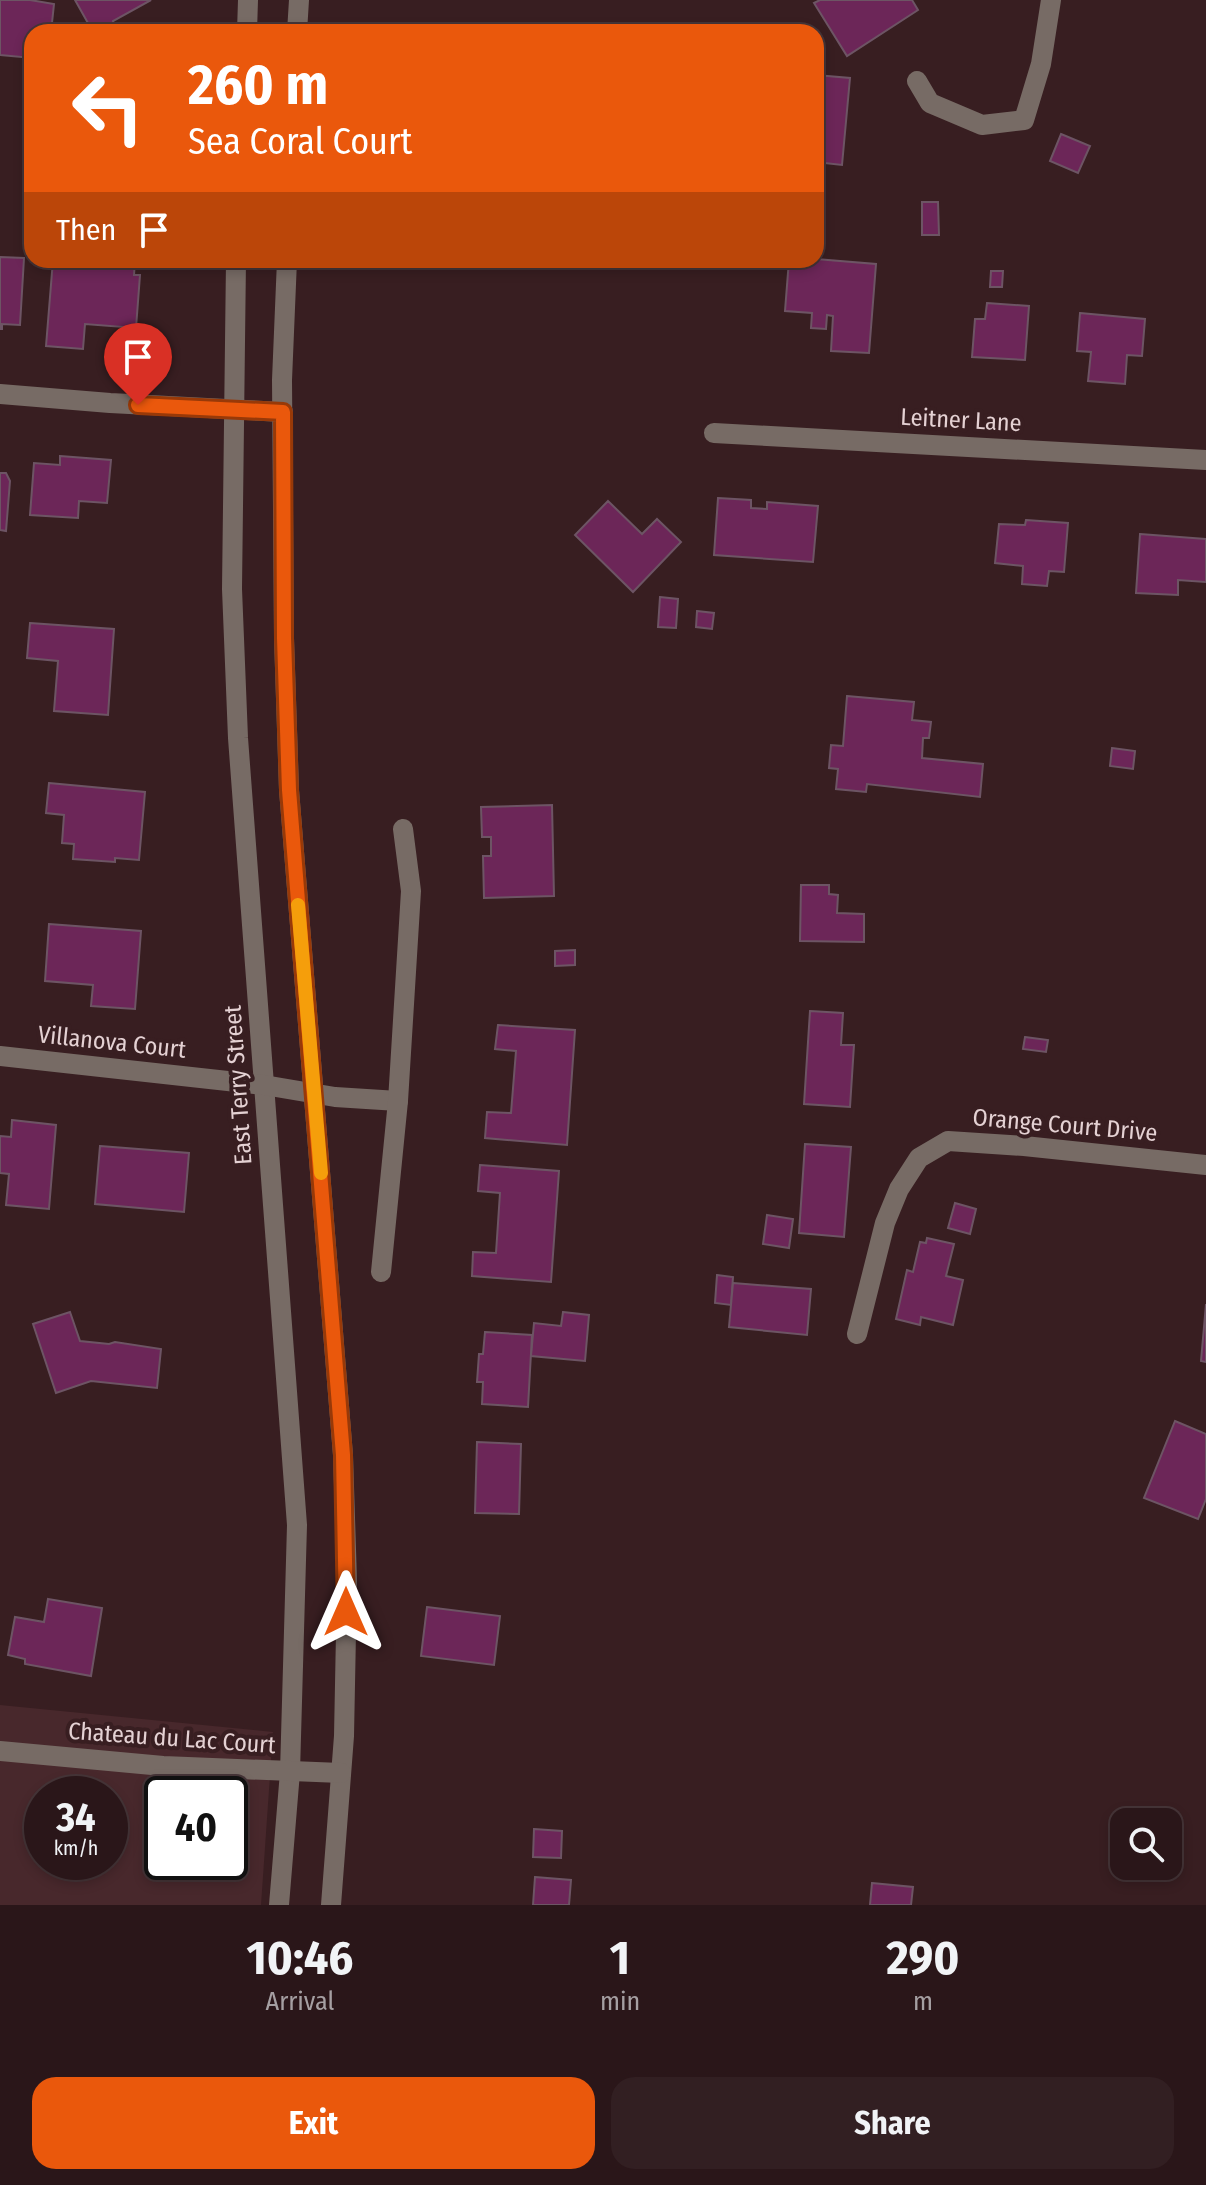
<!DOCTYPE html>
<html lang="en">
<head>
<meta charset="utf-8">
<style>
	:root { --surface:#2a1619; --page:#321f22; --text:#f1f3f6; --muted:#a59fa2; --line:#463538; --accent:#ea580c }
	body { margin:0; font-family:"Fira Sans Condensed",sans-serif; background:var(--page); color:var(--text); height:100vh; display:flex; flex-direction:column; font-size:30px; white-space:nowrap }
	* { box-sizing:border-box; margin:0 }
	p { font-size:26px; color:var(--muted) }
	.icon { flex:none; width:44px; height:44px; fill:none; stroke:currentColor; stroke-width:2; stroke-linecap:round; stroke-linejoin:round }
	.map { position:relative; height:1905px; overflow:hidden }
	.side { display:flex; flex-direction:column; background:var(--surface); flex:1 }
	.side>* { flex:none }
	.banner { position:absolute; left:24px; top:24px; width:800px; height:244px; border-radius:24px; box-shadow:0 4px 12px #0003,0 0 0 2px var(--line); background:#ea580c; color:#fff; overflow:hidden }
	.tools { position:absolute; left:1110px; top:1808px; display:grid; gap:16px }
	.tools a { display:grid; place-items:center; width:72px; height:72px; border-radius:16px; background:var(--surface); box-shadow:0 4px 12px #0003,0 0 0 2px var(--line); font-size:40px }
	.speed { position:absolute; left:24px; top:1776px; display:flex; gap:16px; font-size:40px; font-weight:700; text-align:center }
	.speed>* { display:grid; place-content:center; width:104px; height:104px; border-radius:50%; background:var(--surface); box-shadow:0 4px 12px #0003,0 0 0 2px var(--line); line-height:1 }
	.speed small { font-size:20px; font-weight:400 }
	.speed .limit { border:4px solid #111; border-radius:12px; background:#fff; color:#111 }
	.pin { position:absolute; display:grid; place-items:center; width:68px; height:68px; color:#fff; margin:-82px -34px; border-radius:50% 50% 50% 0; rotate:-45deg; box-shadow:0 0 8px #0007 }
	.pin .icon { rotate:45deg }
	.me { position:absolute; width:88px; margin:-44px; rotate:0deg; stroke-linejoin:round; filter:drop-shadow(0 0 6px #0008) }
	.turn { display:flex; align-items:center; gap:28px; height:168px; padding:0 32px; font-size:36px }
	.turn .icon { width:104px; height:104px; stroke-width:2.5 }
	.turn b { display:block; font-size:56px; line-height:68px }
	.then { display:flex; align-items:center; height:76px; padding:0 32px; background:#0003; gap:16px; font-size:30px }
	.eta { display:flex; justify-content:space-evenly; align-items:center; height:136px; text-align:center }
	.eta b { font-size:48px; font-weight:700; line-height:56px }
	.action { display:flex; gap:16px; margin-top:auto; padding:16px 32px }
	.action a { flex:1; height:92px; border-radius:24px; background:var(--accent); color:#fff; font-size:32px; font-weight:700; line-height:92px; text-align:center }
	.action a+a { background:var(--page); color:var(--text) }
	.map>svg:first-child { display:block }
	.built { fill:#48282c; fill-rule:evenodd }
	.building { fill:#6c2658; stroke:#6d5464; stroke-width:2 }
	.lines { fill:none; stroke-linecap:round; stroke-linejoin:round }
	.minor { stroke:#776b65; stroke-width:20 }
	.route-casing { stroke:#983908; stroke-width:20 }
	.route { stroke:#ea580c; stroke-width:14 }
	.slow { stroke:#f59e0b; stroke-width:14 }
	.labels { text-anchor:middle; stroke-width:8; stroke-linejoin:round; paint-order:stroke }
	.street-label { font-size:24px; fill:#e4d1d3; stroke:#381e21 }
</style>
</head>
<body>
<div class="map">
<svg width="1206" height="1905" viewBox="0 0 1206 1905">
	<rect width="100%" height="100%" fill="#381e21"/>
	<path class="built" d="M0,1705l273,27 -12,173h-261zM42,1794h68v68h-68zM162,1794h68v68h-68z"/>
	<g class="building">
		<polygon points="0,0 30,0 54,4 51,32 32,32 32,58 0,55"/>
		<polygon points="75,0 151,0 113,21 114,28 108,32 93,32"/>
		<polygon points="820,0 912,0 918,10 847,56 814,3"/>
		<polygon points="816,75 850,78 842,165 816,162"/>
		<polygon points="1061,134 1090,146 1078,173 1050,161"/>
		<polygon points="922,202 938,202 939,235 922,235"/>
		<polygon points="0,257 24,258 20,325 2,324 2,329 0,329"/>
		<polygon points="816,259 876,264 869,353 831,351 833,316 827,315 826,329 811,328 812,313 785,311 789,260"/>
		<polygon points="53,260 135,261 134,275 140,275 136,328 85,324 83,349 46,346"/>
		<polygon points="991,271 1003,271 1002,287 990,287"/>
		<polygon points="987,303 1029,306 1025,360 972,357 975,319 985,319"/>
		<polygon points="1080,313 1145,319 1142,356 1127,355 1125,384 1088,381 1091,352 1077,351"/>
		<polygon points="60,456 111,460 107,503 79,501 78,518 30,515 34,463 60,465"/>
		<polygon points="0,473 6,473 10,481 6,531 0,530"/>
		<polygon points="718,498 751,500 751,508 767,509 767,502 818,506 813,562 714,555"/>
		<polygon points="608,501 642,534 657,519 681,542 633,592 575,535"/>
		<polygon points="1026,520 1068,523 1064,572 1049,571 1047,586 1022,584 1023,566 995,563 999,524 1025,525"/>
		<polygon points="1140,534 1206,539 1206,582 1178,580 1178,595 1136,593"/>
		<polygon points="660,597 678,599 676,628 658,627"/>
		<polygon points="697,611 714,613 712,629 696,627"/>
		<polygon points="30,623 114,629 108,715 54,711 58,661 27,658"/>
		<polygon points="847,696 914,702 912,720 931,722 929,738 923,738 922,758 983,764 980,797 867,784 866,792 836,789 838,769 829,768 831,745 843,746"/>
		<polygon points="1112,748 1135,751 1133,769 1110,766"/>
		<polygon points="49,783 145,792 139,860 115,858 115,862 73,859 74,844 62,843 64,815 46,813"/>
		<polygon points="552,805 554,896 484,898 483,856 491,856 491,837 482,837 481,807"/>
		<polygon points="801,885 829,885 829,894 838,895 837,913 864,914 864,942 800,941"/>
		<polygon points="49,924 141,931 135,1009 91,1006 93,985 45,981"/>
		<polygon points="575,950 575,965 555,966 555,951"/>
		<polygon points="810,1011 843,1013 841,1045 854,1045 850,1107 804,1104"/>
		<polygon points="498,1025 575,1030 567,1145 485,1138 487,1112 511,1113 516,1051 495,1049"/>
		<polygon points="1025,1037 1048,1040 1046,1052 1023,1049"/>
		<polygon points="12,1120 56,1125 49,1209 6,1205 9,1174 0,1173 0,1136 11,1137"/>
		<polygon points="805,1144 851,1147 844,1237 799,1233"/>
		<polygon points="100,1146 189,1153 184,1212 95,1204"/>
		<polygon points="480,1165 559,1171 551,1282 472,1276 473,1252 496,1253 500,1193 478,1191"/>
		<polygon points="955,1203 976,1209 970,1234 948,1228"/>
		<polygon points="767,1215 793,1219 789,1248 763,1244"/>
		<polygon points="927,1238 954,1244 946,1276 963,1280 953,1325 921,1317 920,1325 896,1319 907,1270 913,1272 920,1242 926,1243"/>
		<polygon points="717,1275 733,1277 731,1305 715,1303"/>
		<polygon points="733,1283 811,1289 807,1335 729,1327"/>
		<polygon points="1206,1304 1206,1362 1201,1361"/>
		<polygon points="70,1312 80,1341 109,1344 115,1342 161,1349 157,1388 91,1381 56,1393 33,1324"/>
		<polygon points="563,1312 589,1315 585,1361 531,1356 534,1323 561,1326"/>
		<polygon points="485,1332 532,1335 528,1407 482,1404 483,1382 477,1382 479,1354 483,1354"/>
		<polygon points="1175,1421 1206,1434 1206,1499 1198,1519 1144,1498"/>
		<polygon points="477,1442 521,1444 519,1514 475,1513"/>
		<polygon points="48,1599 102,1608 91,1676 25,1664 25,1659 8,1655 15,1617 44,1622"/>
		<polygon points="427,1607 500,1616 494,1665 421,1656"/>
		<polygon points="534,1829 562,1831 561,1858 533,1857"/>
		<polygon points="535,1877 571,1880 569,1905 533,1905"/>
		<polygon points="872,1883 913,1887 911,1905 870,1905"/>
	</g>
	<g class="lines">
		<g class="minor">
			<polyline points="247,32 248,0"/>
			<polyline points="297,32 299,0"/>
			<polyline points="917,81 930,103 982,125 1024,120 1041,64 1051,0"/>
			<polyline points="236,260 232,589 238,738 297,1525 290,1772 279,1905"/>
			<polyline points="287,260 282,380 284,638 289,790 343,1455 347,1581 344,1736 331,1905"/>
			<polyline points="0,394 110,403 283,412"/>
			<polyline points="714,433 1206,460"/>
			<polyline points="0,1056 264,1085 335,1097 398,1101"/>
			<polyline points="381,1272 398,1101 411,891 403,829"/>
			<polyline points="857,1334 885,1223 899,1189 919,1158 948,1141 1024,1146 1206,1165"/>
			<polyline points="0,1751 163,1766 341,1773"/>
		</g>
	</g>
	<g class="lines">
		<defs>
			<polyline id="route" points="138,405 283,412 284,638 289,790 343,1455 346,1612"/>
		</defs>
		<use href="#route" class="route-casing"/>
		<use href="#route" class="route"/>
		<polyline class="slow" points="298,905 321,1173"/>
	</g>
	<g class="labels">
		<g class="street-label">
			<text transform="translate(961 420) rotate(3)" y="8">Leitner Lane</text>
			<text transform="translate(112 1042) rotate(6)" y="8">Villanova Court</text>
			<text transform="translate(238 1085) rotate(-94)" y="8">East Terry Street</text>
			<text transform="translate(1065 1125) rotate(5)" y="8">Orange Court Drive</text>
			<text transform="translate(172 1738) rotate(4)" y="8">Chateau du Lac Court</text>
		</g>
	</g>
</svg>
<div class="tools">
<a><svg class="icon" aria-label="search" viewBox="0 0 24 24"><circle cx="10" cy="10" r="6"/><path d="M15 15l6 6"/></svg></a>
</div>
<div class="speed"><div>34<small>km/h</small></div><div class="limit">40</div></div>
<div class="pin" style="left:138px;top:405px;background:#d93025"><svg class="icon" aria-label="arrive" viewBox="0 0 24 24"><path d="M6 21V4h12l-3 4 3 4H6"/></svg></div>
<svg class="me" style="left:346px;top:1612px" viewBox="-20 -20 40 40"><path d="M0-17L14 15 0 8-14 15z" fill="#ea580c" stroke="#fff" stroke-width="4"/></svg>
<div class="banner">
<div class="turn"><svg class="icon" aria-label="left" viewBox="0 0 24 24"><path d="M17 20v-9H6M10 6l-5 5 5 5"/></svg><div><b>260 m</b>Sea Coral Court</div></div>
<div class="then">Then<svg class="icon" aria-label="arrive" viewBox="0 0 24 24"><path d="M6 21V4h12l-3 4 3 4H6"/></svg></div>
</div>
</div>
<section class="side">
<div class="eta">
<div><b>10:46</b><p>Arrival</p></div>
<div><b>1</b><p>min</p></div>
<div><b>290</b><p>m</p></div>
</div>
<div class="action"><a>Exit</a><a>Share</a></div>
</section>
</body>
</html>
